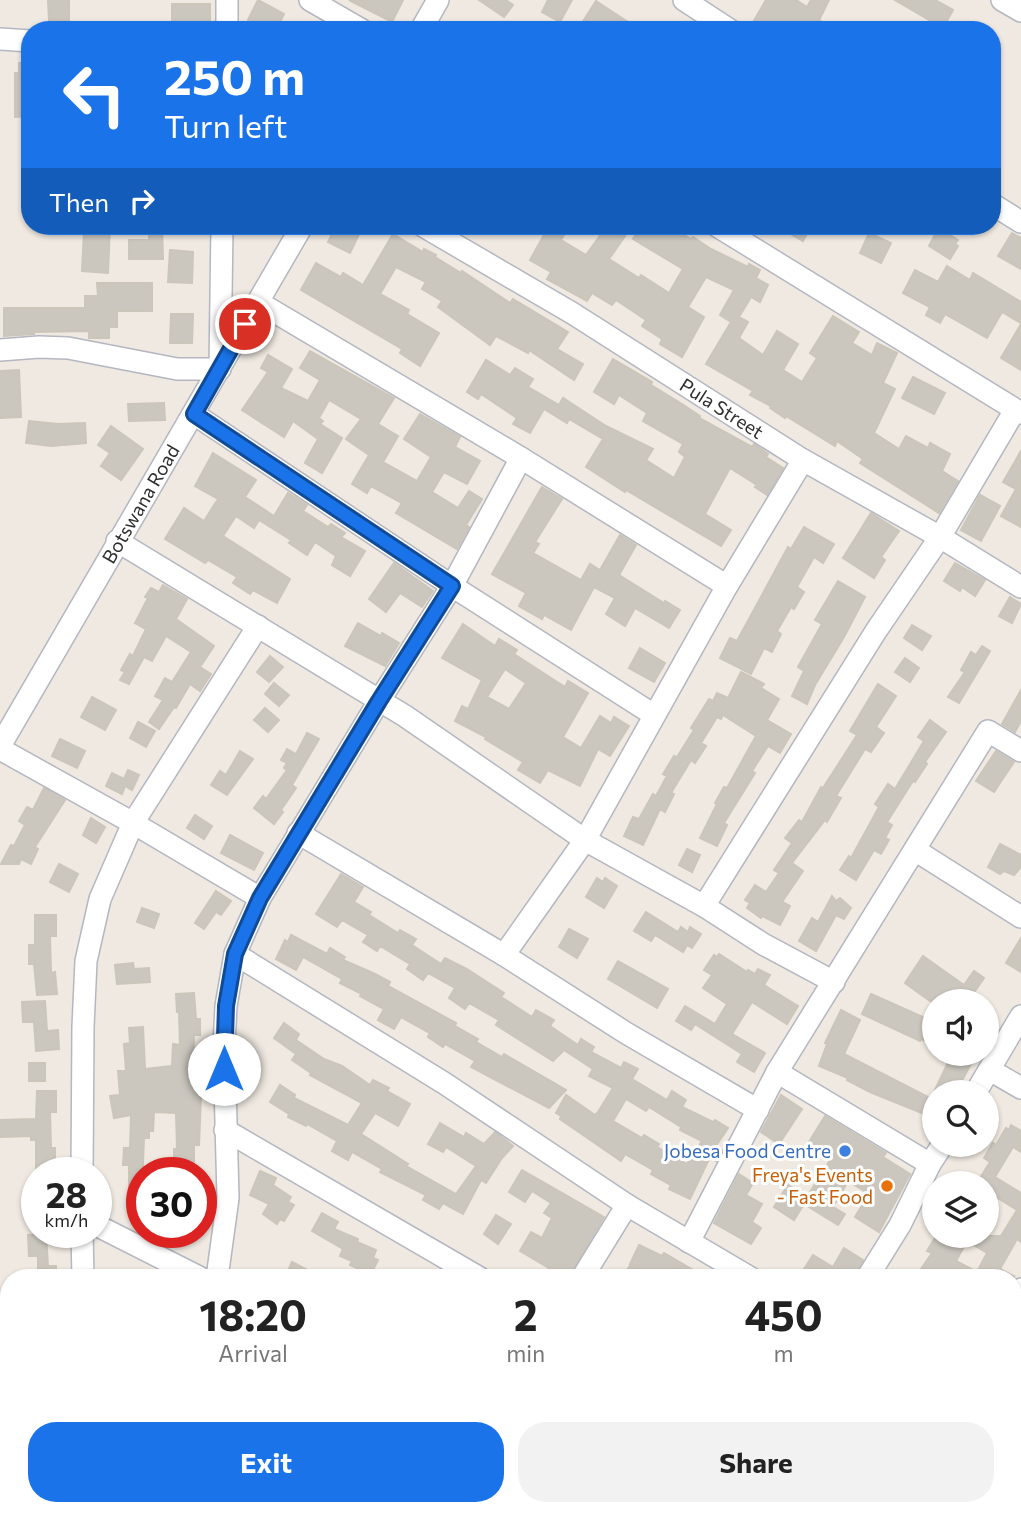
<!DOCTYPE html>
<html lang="en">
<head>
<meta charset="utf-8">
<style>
	:root { --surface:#fff; --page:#f2f2f2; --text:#222; --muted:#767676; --accent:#1a73e8 }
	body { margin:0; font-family:Commissioner,sans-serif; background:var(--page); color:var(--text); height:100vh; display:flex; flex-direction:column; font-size:26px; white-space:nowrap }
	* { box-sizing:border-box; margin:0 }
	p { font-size:23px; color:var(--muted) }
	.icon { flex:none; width:38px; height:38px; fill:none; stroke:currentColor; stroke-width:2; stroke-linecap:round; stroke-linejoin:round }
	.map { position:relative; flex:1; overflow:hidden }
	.sheet { position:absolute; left:0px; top:1269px; width:1022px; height:247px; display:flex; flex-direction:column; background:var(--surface); border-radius:28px 28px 0 0; box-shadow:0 2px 5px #0004 }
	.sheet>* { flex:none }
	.top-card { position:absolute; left:21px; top:21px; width:980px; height:214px; border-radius:28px; box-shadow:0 2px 5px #0004; background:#1a73e8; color:#fff; overflow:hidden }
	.fabs { position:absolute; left:922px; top:989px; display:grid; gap:14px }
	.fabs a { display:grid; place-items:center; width:77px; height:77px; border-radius:50%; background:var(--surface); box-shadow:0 2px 5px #0004; font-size:35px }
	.speed { position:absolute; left:21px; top:1157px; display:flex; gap:14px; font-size:35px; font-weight:700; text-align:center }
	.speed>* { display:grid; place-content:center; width:91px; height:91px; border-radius:50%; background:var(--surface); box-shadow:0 2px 5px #0004; line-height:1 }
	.speed small { font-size:18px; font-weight:400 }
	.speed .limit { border:10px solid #d22; background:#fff; color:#111 }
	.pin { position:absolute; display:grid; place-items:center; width:60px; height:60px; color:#fff; margin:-30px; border:4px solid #fff; border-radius:50%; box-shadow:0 2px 7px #0007 }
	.me { position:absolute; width:77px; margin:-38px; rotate:0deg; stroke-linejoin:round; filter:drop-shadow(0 0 5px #0008) }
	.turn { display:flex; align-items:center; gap:24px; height:147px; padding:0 28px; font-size:32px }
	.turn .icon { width:91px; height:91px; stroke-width:2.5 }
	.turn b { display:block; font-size:49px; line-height:60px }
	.then { display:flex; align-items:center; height:66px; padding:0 28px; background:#0003; gap:14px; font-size:26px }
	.eta { display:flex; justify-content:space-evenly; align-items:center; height:119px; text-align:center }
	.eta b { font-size:42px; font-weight:700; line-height:49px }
	.primary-button { display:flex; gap:14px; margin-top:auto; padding:14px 28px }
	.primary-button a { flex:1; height:80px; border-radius:28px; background:var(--accent); color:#fff; font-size:28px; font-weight:700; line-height:80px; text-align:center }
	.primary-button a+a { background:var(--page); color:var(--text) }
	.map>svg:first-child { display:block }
	.building { fill:#cbc7bf; stroke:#cbc5ba; stroke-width:2; fill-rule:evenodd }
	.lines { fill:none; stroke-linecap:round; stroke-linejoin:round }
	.minor-casing { stroke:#b4b7c1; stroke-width:24 }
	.minor { stroke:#fff; stroke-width:21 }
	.route-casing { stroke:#114b97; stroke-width:18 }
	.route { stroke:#1a73e8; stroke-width:12 }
	.shop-dot { fill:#3f7fe0; stroke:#fff; stroke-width:2.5 }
	.food-dot { fill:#e8710a; stroke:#fff; stroke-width:2.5 }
	.labels { text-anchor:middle; stroke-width:6; stroke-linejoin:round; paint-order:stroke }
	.street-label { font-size:19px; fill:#2e2e2e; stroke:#fff }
	.shop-label { font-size:19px; fill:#366cbe; stroke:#fff; text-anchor:end }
	.food-label { font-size:19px; fill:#c56008; stroke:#fff; text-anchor:end }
</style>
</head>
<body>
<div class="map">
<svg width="1021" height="1515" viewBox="0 0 1021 1515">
	<rect width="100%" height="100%" fill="#efe9e1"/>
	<g class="building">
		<polygon points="48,0 69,0 69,20 49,20"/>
		<polygon points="258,0 284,14 276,30 251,30 254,24 248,20"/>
		<polygon points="349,0 403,0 392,22"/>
		<polygon points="479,0 506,0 513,5 504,17"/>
		<polygon points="548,0 572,0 560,22 542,12"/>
		<polygon points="766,0 796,0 807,7 811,0 829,0 819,20 833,30 761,30 752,24"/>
		<polygon points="895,0 935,0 953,10 943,28"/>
		<polygon points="596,1 628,22 623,30 593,30 582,23"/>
		<rect x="172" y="4" width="38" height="26"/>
		<polygon points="19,63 30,63 30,116 15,117 15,73 19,73"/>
		<polygon points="90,226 110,226 108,273 82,271 84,232 89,233"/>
		<polygon points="162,226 163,259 129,259 129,240 149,240 149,227"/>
		<polygon points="336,226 363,226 350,253 328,242"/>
		<polygon points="549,226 565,233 561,240 586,255 607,226 610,226 625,236 609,259 639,278 641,275 669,293 683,269 633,239 641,226 669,226 691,239 693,237 711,249 748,267 749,264 760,270 756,278 768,285 760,302 751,297 739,317 748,322 739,338 763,355 777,331 798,344 783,370 802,382 817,358 810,353 833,316 859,332 852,343 872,355 877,343 897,353 883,383 895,389 874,433 899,449 906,436 928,448 930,443 950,454 942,471 958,481 939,513 860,463 863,459 837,441 835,446 786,416 785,418 770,408 771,406 750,395 753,391 706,364 731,322 720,315 734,290 706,277 688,307 704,317 682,357 660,344 662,339 642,326 646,320 616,300 612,305 592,293 587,301 547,279 551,272 530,260"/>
		<polygon points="777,226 811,226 803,241"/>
		<polygon points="945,232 958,240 955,244 958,246 950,259 929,246 936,233 942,237"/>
		<polygon points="869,233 891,243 881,263 860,253"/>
		<polygon points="1012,233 1021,238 1021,269 998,256"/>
		<polygon points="393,234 423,252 424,249 436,255 435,257 461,273 462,271 510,303 513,299 568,332 557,349 583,364 574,380 529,350 528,353 496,336 490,345 438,307 442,301 422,289 426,282 396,267 380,294 409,310 407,314 439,333 420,366 400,353 402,349 301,290 316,263 341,277 343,273 363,285"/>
		<polygon points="170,250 193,252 192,283 168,282"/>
		<polygon points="947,266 970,280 973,273 1021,302 1021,323 1002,312 987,338 945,314 940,323 926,315 930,307 903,293 915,270 938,282"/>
		<polygon points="97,283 152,283 152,311 117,311 117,327 109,327 109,338 89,338 89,331 34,332 34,334 4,336 4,308 85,308 85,296 98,296"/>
		<polygon points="171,314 193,314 192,343 170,343"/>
		<polygon points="1021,324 1021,370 1001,358"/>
		<polygon points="310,351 394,398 378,424 398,436 383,462 417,481 431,457 404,439 420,414 460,437 455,447 480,461 467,484 444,472 432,492 458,508 469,491 482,499 466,525 469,527 457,549 396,513 402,503 371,486 367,493 352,484 369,455 346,439 361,419 329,400 319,418 323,421 320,424 342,438 322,473 305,463 318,439 293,421 284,437 242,410 268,372 261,368 268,355 292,369 281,388 308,401 320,380 300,368"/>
		<polygon points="613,359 652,382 651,385 682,404 700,416 699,418 752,447 754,444 768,454 766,457 783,468 767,495 755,487 757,485 730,468 705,514 731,530 721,546 626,490 625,492 586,467 603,439 569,419 567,423 544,409 530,433 513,424 517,418 481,394 478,399 467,392 486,360 510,375 515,368 533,379 528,387 559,405 563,398 606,426 653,449 646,460 674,478 685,457 679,452 683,444 643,421 647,413 619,395 614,404 594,392"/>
		<polygon points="19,370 21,417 0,418 0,371"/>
		<polygon points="913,377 945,393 934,414 902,398"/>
		<polygon points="164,403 165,420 129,421 128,404"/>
		<polygon points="29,421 58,424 85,423 86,443 51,446 26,443"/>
		<polygon points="111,426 143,449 121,480 101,466 110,453 98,445"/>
		<polygon points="1021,451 1021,527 1001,516 1016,489 1003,482"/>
		<polygon points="213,453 256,480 245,497 274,516 288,493 307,505 303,511 328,527 331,524 345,533 341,537 365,551 350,576 332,565 336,556 315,542 307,555 289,543 291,540 259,520 254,528 236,516 223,536 290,579 277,603 253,590 250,594 233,583 237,577 208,560 205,563 165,539 184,508 204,521 218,499 195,486"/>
		<polygon points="542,487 562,499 535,542 539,544 533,553 581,580 590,564 600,570 620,535 636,545 619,575 664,603 665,601 680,610 669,628 635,608 625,626 606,614 615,598 594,587 571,630 544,615 542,619 519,606 526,593 492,574"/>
		<polygon points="980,495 1000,506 981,541 961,530"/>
		<polygon points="871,513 899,531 881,557 885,560 874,578 843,558"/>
		<polygon points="804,527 834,544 823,563 814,557 797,587 804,592 794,609 791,607 777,631 781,634 772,652 764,648 751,674 720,658 730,638 737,641 788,547 791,549"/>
		<polygon points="394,563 433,591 422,607 400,593 386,612 369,599"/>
		<polygon points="955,563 985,580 975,596 962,587 960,591 944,581"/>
		<polygon points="838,581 865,597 844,637 815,685 807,704 792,696 804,671 798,667 822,624 815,620"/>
		<polygon points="163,585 187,599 176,619 214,646 200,667 211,674 200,691 190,684 176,708 174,707 159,729 149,722 163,700 155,696 165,678 172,682 191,652 166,636 152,661 144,657 129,684 120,680 125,672 121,670 130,654 133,656 146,629 135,623 148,598 145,597 151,588 159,592"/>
		<polygon points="1010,597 1021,604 1012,623 999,616"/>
		<polygon points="358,623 381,636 382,633 399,643 385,666 345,646"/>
		<path d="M463,624l32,22 4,-7 18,11 -3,4 51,33 3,-6 20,12 -25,44 18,11 19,-32 11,7 3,-6 15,9 -19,30 -12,-7 -18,37 -32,-16 -8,13 -22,-13 5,-8 -38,-23 1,-2 -31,-16 7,-15 6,3 14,-29 -40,-22zM505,669l21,14 -17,26 -22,-12z"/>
		<polygon points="912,625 931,636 922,650 904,638"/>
		<polygon points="982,646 990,651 959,703 948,697 965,672 961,670 971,652 976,655"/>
		<polygon points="640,648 665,663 654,682 629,668"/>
		<polygon points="270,656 283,667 269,682 257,672"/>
		<polygon points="905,658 919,668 910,682 895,672"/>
		<polygon points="741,672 764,684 761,688 779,699 767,720 791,734 780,753 768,746 752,771 755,773 724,823 727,825 717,846 700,838 717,804 715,803 724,787 727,788 756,736 723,715 721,719 717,717 701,743 706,746 695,763 691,760 671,793 674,794 665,812 660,809 643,845 624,836 633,817 639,819 653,794 656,796 667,776 663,774 674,756 677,757 694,730 691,728 709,699 713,701 717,693 728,698"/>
		<polygon points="274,683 289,695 279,706 265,694"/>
		<polygon points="878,684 896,696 876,727 884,733 871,752 865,749 836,796 841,798 827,822 825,820 792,863 803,871 782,902 790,906 780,925 762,916 761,918 747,908 750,903 745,900 755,885 766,892 779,873 774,870 792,843 785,838 799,820 802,822 821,787 823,788 857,735 850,731"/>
		<polygon points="1021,690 1021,721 1015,732 1002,724"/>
		<polygon points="92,697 116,710 105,730 81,717"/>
		<polygon points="265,708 279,720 268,732 254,720"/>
		<polygon points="930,720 946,732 925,762 927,764 915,782 913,781 887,822 892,825 885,838 889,840 881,854 874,850 856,880 840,870 849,856 851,858 879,807 875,804 888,784 895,789 924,741 918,737"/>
		<polygon points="138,722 155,731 146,747 130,738"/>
		<polygon points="307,733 319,739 292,785 296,788 281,810 283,812 274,824 254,808 263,796 266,799 287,770 284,768 287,763 281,760 287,749 296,754"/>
		<polygon points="60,739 85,751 77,768 52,756"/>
		<polygon points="240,751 253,759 227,795 211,785 220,771 226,775"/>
		<polygon points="996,751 1014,762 994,792 976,781"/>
		<polygon points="128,770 139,775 132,790 125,786 122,794 106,786 112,773 124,779"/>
		<polygon points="44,788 65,800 35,847 38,849 31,864 21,859 19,864 1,864 11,845 14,846 25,825 19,821 27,807 33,810"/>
		<polygon points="195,815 212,826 204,839 187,828"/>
		<polygon points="91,818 105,827 96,843 83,835"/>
		<polygon points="230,835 263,853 254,870 221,853"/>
		<polygon points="1000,844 1021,855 1021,867 1014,875 1004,871 1000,874 988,867"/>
		<polygon points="687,849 700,855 692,872 679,865"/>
		<polygon points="59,864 78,874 69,892 50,882"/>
		<path d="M341,874l22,13 -9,15 17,10 -2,3 29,18 2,-3 16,9 -4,6 29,19 4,-6 22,11 37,24 -3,4 31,20 4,-7 18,10 -4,6 28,19 3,-6 13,8 -3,5 30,16 3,-6 14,7 -6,10 35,21 5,-9 14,9 -4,7 31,15 2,-2 13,8 -12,18 6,4 -6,11 -6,-4 -20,42 -21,-10 2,-4 -20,-11 2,-4 -28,-16 -4,7 -61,-42 1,-3 -5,-3 10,-18 29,20 3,-3 15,-24 -24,-12 4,-7 -29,-19 -11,11 -57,-36 3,-5 -30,-17 -4,6 -16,-11 6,-10 -27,-15 -5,7 -16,-11 3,-5 -30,-18 -3,5 -14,-9 5,-7 -26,-15 -5,7 -21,-13zM626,1099l20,12 3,-4 32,20 -1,3 22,11 -15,23 -30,-17 2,-3 -15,-9 -2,3 -29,-17z"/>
		<polygon points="597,878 603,882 605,878 617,886 604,908 586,897"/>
		<polygon points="216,891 231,901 221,915 216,912 204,929 195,923"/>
		<polygon points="832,896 836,901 840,898 851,908 844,919 836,915 816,951 799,941 812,918 818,922"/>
		<polygon points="142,908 159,914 154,928 137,922"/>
		<polygon points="646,912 678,932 681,927 688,932 690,927 701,934 692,948 687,945 683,952 655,935 651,941 634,931"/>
		<polygon points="35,915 56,915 56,936 50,936 51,973 55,972 57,994 37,995 34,964 29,964 29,945 35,945"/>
		<polygon points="569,929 588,939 577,958 559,947"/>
		<polygon points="291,935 327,954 330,948 345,957 343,960 373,973 390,982 388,986 456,1023 455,1026 478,1039 476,1042 502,1057 504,1054 566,1090 549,1108 471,1067 475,1061 445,1044 443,1047 428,1037 430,1033 401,1017 394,1029 378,1020 384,1009 360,996 362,994 340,983 342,979 303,957 296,970 276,959 285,940 288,942"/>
		<polygon points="1021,938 1021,972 1006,963"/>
		<polygon points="719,954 747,972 748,970 755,974 758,969 770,975 764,985 798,1006 787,1024 752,1002 732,1034 765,1053 754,1072 737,1062 742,1054 695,1024 691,1030 676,1021 685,1006 715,1024 727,1004 703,988 712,975 704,970 714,955 717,957"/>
		<polygon points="923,956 964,985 974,971 984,978 968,1001 930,1001 905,983"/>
		<polygon points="618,961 668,989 657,1008 608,979"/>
		<polygon points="133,963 134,969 149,968 150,982 117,984 115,965"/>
		<polygon points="194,993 196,1019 200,1019 200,1035 194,1035 193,1072 200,1072 201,1096 199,1145 194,1145 194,1165 174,1165 174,1149 177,1149 176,1113 154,1112 153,1131 149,1131 149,1138 144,1138 142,1189 129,1189 129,1165 123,1165 124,1148 130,1148 131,1115 114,1118 110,1096 120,1095 118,1071 126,1071 124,1044 130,1043 129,1028 143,1027 145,1069 172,1066 173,1044 180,1045 179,1012 177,1012 176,994"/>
		<polygon points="871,994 934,1022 934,1045 921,1039 920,1041 862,1014"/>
		<polygon points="45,1001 47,1031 58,1030 59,1049 36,1051 34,1022 23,1022 22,1002"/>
		<polygon points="841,1010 860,1020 844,1054 934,1100 934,1118 870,1092 847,1080 848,1078 819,1066 827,1044 825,1043"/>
		<polygon points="284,1023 299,1034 296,1040 324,1059 342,1066 370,1085 373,1080 389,1088 387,1091 410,1104 398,1126 375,1113 361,1134 408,1164 406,1166 456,1194 476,1166 446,1147 443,1152 428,1144 440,1123 464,1137 466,1133 484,1144 495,1132 513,1146 502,1158 486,1183 481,1180 463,1214 443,1203 439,1209 423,1200 426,1195 380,1172 382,1169 352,1152 348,1160 332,1151 337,1141 307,1124 306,1126 288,1117 289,1114 270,1102 280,1085 295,1095 294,1098 348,1125 362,1103 310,1075 311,1073 292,1060 296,1054 274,1038"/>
		<polygon points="952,1054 976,1054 956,1092 934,1092"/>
		<rect x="29" y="1063" width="16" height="18"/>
		<polygon points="37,1091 56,1091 56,1112 50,1112 51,1148 55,1148 55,1171 36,1172 36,1140 31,1140 31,1136 0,1137 0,1120 36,1119"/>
		<polygon points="781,1095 802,1109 779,1144 761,1132"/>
		<polygon points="825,1116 886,1153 883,1157 910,1174 879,1232 855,1217 869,1194 848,1181 833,1207 845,1214 838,1225 804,1204 794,1220 774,1207 788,1185 807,1197 832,1157 809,1142"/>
		<path d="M1011,1125l10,6v21l-8,-5 -18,30 26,16v49l-4,-3 -17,30 15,8 -82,1 -12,-9 11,-16 -5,-2 9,-15h65l16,-26 -21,-13 -9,15v-29h-10l13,-21 -6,-4 9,-15 3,2 10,-17 3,2zM967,1241l20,12 -10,19 -21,-11z"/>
		<polygon points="522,1170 604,1217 568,1278 548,1278 552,1270 520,1251 531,1232 542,1238 552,1218 544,1213 551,1203 532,1191 525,1202 509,1192"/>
		<polygon points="260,1171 276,1178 273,1185 291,1197 288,1202 294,1205 284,1221 280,1219 277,1224 263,1214 269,1204 250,1195"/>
		<polygon points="739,1174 753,1183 746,1195 762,1204 752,1222 761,1228 751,1244 714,1223"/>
		<polygon points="322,1213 338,1222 334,1229 358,1239 357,1242 376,1250 373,1258 378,1260 371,1274 350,1265 352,1261 340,1256 343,1249 312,1231"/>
		<polygon points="496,1215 511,1224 498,1244 484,1234"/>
		<polygon points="46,1234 48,1266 56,1266 56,1278 38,1278 38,1256 29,1256 28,1235"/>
		<polygon points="639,1245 662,1256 664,1253 707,1278 622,1278 631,1264 630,1264"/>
		<polygon points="844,1248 863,1260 854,1278 817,1278 804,1269 813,1255 833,1267"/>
		<polygon points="292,1262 323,1278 285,1278"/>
	</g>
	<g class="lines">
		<defs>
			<g id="minor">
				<polyline points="310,0 362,30"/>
				<polyline points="684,0 730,30"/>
				<polyline points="1002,0 1021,11"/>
				<polyline points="227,30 227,0"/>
				<polyline points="421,30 438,0"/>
				<polyline points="0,39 30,41"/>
				<polyline points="992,204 1021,222"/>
				<path id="s1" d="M423,226l149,87 231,147 137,77 81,50"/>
				<polyline points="717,226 1021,413"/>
				<polyline points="258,302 521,458 727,586"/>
				<polyline points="0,350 39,347 68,348 177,369 220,369 222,226"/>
				<polyline points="194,414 452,586 654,715"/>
				<polyline points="117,541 405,716 585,840 704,906 763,944 834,982"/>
				<path id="s2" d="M0,746l302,-520"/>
				<polyline points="0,749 133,823 260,898"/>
				<polyline points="298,833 504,955"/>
				<polyline points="915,850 1021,917"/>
				<polyline points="704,906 876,631 940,537 1015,410"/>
				<polyline points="235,954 444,1083 627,1205 751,1278"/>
				<polyline points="990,1070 1021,1088"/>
				<polyline points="777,1072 930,1164"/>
				<polyline points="976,1092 1021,1016"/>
				<polyline points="758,1110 626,1033 504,955 585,840 727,586 803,460"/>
				<polyline points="225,1130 480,1278"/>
				<polyline points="82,1172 83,1027 86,961 100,899 133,823 258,626"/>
				<polyline points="96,1225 201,1278"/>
				<polyline points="82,1232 83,1278"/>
				<polyline points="689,1242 777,1072 988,731 1021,751"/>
				<polyline points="217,1278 228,1198 224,1045 226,1006 235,954 260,898 379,701 452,586 521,458"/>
				<polyline points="582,1278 627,1205"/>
				<polyline points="867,1278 900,1225 930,1164 943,1144"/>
				<polyline points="1013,1301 1021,1289"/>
				<polyline points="0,1426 9,1421"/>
				<polyline points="319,1507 331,1513"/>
				<polyline points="586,1507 597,1515"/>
				<polyline points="869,1507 883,1515"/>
				<polyline points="506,1515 511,1507"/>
			</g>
		</defs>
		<use href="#minor" class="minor-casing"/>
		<use href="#minor" class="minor"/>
	</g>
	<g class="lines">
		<defs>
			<polyline id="route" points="224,1069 226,1006 235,954 260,898 379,701 452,586 194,414 245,324"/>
		</defs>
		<use href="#route" class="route-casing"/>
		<use href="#route" class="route"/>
	</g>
	<circle class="shop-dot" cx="845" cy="1151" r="7"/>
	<circle class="food-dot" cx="887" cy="1186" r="7"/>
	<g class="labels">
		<g class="street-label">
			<text dy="7" stroke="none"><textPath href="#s1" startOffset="350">Pula Street</textPath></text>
			<text dy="7" stroke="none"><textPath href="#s2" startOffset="280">Botswana Road</textPath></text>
		</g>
		<g class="shop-label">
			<text x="831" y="1158">Jobesa Food Centre</text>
		</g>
		<g class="food-label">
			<text x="873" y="1182">Freya's Events<tspan x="873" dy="22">- Fast Food</tspan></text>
		</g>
	</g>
</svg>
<div class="fabs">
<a><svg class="icon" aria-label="sound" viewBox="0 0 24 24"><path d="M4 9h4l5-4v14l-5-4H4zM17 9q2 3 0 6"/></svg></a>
<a><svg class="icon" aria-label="search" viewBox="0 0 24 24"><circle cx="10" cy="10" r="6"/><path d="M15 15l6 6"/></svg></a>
<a><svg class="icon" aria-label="layers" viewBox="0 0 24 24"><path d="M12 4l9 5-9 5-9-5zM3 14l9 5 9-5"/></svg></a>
</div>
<div class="speed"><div>28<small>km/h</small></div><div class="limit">30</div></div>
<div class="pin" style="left:245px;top:324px;background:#d93025"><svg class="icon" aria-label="arrive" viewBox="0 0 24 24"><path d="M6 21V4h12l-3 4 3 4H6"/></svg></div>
<svg class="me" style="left:224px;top:1069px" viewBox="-20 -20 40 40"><circle r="19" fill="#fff"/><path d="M0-13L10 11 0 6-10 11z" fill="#1a73e8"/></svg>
<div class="top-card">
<div class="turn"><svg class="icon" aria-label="left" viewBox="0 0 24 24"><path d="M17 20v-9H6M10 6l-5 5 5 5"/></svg><div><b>250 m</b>Turn left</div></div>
<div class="then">Then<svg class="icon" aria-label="right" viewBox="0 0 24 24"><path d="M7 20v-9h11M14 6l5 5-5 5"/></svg></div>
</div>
<section class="sheet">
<div class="eta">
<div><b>18:20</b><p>Arrival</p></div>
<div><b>2</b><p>min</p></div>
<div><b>450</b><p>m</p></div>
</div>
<div class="primary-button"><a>Exit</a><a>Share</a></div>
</section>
</div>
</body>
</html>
